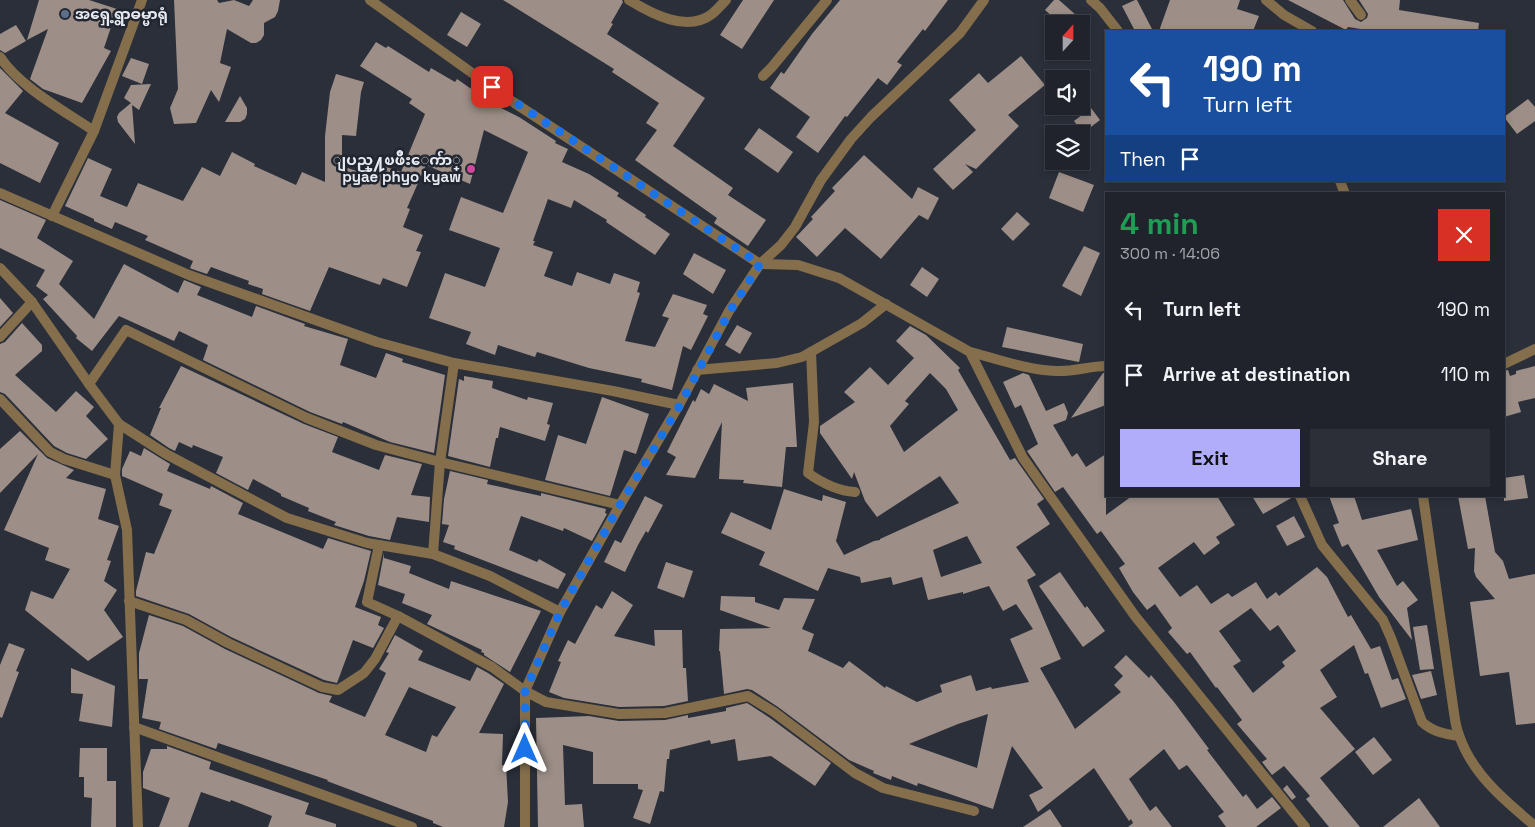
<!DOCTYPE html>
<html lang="en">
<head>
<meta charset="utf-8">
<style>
	:root { --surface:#20232c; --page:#2d2f38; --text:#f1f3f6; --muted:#a2a4a9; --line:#3d4048; --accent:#b1adfa }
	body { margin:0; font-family:"Space Grotesk","Noto Sans Myanmar",sans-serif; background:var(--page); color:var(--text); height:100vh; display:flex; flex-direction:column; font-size:19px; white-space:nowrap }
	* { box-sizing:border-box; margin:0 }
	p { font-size:16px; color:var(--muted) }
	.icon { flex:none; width:28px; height:28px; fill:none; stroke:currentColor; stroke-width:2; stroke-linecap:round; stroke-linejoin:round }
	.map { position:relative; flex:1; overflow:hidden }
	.drawer { position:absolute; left:1105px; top:192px; width:400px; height:305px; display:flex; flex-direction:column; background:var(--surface); border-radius:0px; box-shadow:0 2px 8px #0003,0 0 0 1px var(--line) }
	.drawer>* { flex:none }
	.banner { position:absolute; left:1105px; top:30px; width:400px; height:152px; border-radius:0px; box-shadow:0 2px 8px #0003,0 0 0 1px var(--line); background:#1a4fa0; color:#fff; overflow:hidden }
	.needle { width:32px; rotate:21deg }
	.tools { position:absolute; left:1045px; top:15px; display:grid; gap:10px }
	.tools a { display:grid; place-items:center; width:45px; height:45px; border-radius:0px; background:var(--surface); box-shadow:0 2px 8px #0003,0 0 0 1px var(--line); font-size:25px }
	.pin { position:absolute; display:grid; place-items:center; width:42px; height:42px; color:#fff; margin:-21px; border-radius:10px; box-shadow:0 2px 8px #0006 }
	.me { position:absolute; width:55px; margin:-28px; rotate:0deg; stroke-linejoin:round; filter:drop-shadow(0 0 4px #0008) }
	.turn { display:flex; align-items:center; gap:18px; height:105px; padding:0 15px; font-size:22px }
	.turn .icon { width:65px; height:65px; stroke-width:2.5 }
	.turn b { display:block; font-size:35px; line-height:42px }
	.then { display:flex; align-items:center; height:48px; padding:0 15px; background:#0003; gap:10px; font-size:19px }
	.round { display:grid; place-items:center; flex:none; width:52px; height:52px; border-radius:0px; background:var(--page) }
	.head { display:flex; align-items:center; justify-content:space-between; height:85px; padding:0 15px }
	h1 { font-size:30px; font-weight:700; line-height:38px; color:#1e9e55 }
	.cta { display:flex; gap:10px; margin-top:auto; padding:10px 15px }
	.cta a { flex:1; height:58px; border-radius:0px; background:var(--accent); color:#111; font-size:20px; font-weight:700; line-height:58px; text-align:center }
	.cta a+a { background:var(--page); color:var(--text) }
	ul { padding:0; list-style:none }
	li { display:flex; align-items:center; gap:15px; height:65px; padding:0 15px }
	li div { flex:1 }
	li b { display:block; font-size:19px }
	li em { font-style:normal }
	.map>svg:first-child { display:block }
	.building { fill:#9d8f88; fill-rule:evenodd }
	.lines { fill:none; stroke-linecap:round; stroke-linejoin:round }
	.minor { stroke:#846e4c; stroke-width:10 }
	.route { stroke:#1a73e8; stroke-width:9; stroke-dasharray:0 16.2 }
	.service-dot { fill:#5c6f8a; stroke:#212630; stroke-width:2 }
	.hotel-dot { fill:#d1479c; stroke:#212630; stroke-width:2 }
	.labels { text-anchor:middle; stroke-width:5; stroke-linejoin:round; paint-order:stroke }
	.poi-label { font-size:15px; font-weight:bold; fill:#e7eaf1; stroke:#212630; text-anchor:start }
</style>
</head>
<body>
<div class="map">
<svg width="1535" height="827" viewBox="0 0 1535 827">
	<rect width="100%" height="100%" fill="#2a2f3a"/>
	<g class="building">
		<polygon points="39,0 89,0 117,9 104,48 111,51 82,103 43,89 30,79 48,29 27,40"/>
		<polygon points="174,0 217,0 219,3 234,0 249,6 253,0 280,0 278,11 275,17 264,23 264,35 261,40 256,43 251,43 227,29 220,63 231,67 219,102 211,90 196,123 174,124 170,108 178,89"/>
		<polygon points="503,0 622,0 623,2 611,23 613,24 607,34 705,98 673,146 733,188 728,195 766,220 748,246 714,223 717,218 635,160 657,130 646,123 659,103 612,72 614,69"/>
		<polygon points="743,0 774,0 742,49 720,35"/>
		<polygon points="840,0 948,0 925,31 923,29 897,62 902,65 887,85 878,78 847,117 845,116 818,153 796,137 810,117 770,88 781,72 784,74 812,34"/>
		<polygon points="1054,0 1059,0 1086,24 1061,24 1045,10"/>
		<polygon points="1135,0 1137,0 1153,31 1135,31 1122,6"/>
		<polygon points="1170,0 1240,0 1237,9 1259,16 1253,31 1159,31"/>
		<polygon points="1288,0 1343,0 1355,19 1361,22 1367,18 1368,14 1359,0 1400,0 1399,10 1479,23 1478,31 1373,31 1348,27 1346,30"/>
		<polygon points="461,12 481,24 467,47 447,35"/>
		<polygon points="16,25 26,41 5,53 0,50 0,34"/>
		<polygon points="376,42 386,48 388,46 429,72 431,68 455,82 457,79 493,104 519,117 556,141 555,143 568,149 562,162 589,174 619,193 617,196 646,215 645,217 670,234 655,255 606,222 607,220 574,200 571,208 548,199 533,241 535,241 533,245 553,252 544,276 572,286 577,272 610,284 614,273 640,282 637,292 640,293 625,341 655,347 669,318 662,316 673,294 707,305 703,314 708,316 691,350 683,346 672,390 641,382 642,379 589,368 537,352 535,357 498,345 495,355 466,344 471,332 429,318 445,273 485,287 500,248 449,230 461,197 503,213 528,152 484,130 470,184 426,165 407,208 410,209 403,227 423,235 416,251 421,252 407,287 383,278 380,285 329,267 310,311 262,294 263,289 248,284 249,281 211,267 207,274 192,269 190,268 193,261 145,240 148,236 115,222 112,229 94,221 94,219 65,206 88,158 112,169 100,196 127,207 138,183 183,201 202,167 220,176 232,152 255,164 254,166 296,185 302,172 325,182 325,136 330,92 336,74 364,82 361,92 356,136 342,135 342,166 368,175 372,162 401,172 425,114 409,103 412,99 360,66"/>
		<polygon points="1021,56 1045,85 1008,115 1019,126 976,169 965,164 973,172 953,190 933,169 976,130 949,100 979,73 988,83"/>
		<polygon points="131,58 149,64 142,84 122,76"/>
		<polygon points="0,68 23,91 5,113 59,143 40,183 0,163"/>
		<polygon points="151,84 139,110 132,105 135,144 118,122 117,117 119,113 131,103 124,98 131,85"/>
		<polygon points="240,96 247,108 247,114 245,119 240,122 225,122"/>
		<polygon points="1528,99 1535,107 1535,121 1517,134 1504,117"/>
		<polygon points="1091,108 1100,120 1083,133 1074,121"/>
		<polygon points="759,128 793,152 778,173 744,149"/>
		<polygon points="864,155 912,199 918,187 939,198 928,220 919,215 881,259 845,228 817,257 796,237 813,219 811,217 835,191 832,188"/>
		<polygon points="1059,172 1094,185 1083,212 1049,198"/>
		<polygon points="0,200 46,220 37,238 73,261 59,284 94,319 124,264 178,293 184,280 201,287 197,295 252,317 256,306 305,324 304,326 348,339 340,365 376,378 386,353 403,359 402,362 445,375 434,453 390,442 343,422 342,424 310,412 203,360 208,345 179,331 174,341 119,316 92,351 76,338 77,336 43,299 48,295 36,286 45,270 0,248"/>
		<polygon points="1017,212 1030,224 1013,241 1001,229"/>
		<polygon points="1084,246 1100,253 1081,296 1062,286"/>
		<polygon points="694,253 726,270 713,294 683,274"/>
		<polygon points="922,267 939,279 927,297 910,285"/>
		<polygon points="0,298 13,313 0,327"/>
		<polygon points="22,323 42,345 42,351 15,375 56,412 76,391 94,407 86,416 108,439 86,459 67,453 54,446 5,394 0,392 0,344 5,342"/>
		<polygon points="737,325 752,333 740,354 725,345"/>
		<path d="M910,326l16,9 34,33 -2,2 52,90 5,-2 29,41 -7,5 13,20 -34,23 20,28 -9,5 34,79 -21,9 35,61 46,-37 -7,-7 9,-9 -9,-9 12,-12 23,23 2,-3 23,27 35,47 -2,1 36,47 3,-3 11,15 15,-12 9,11 -25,19h-30l-8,-11 6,-4 -37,-47 -8,5 -15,-21 -35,30 21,32 6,-5 16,21h-44l5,-4 -2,-4 -2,2 -35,-53 -56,44 -9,-17 14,-7 -31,-42 -19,63 -75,-26 -1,3 -25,-10 -1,4 -18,-7 1,-2 -25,-11 -71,-53 -26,-17 -5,-1 -23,5 -4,-43h-1l1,-22 51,-1 -51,-18 1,-14 34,1v5l24,8 5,-12 31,1 -13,30 12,5 -6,17 35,17 6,-7 36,27 1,-2 31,16 25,-10 -2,-7 31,-10 5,16 15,-4 1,2 37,-7 -19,-43 23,-10 -17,-25 -13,7 -14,-25 -26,8v-2l-35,8 -6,-23 -29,8 -2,-8 -30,6 -1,-6 -32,-9 -10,23 -59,-26 6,-13 -44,-19 10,-21 40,18 13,-41 38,12 1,-6 23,7 -10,39 8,14 30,-14 6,-1v-1l79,-36 -19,-27 -63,41 -12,-16 -11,-29 -2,7 -32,-46v-7l35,-24 -11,-10 26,-25 18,18 26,-27 -18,-17zM930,373l16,16 12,21 -54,42 -14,-26 19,-22 -4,-3zM967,536l15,27 -41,14 -8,-27zM988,714l-11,54 -68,-24 49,-20z"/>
		<polygon points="1007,327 1083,344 1079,362 1002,347"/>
		<polygon points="181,366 304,424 338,437 332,452 379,470 385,455 422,464 411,495 430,497 429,522 397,517 390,540 369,536 334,525 336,522 308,511 309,508 281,496 281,494 253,479 248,490 216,473 223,457 193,445 192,448 179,442 175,451 169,448 150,435 161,408 159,408"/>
		<polygon points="1535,366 1535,398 1518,402 1521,412 1504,417 1504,371 1508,370 1510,376 1516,374 1516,371"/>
		<path d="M1023,373l6,2 17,36 18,-8 4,10 -2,7 -13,5 19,32 5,-4 9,14 20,-13v61l26,-19h85l18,29 -19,12 4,6 -16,12 -10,-13 -36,26 22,29 17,-12 14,19 17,-11 4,4 24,-15 11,17 9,-7 3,4 38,-29 10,10 21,40 3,-2 20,34 9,-3 12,34 6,-2 8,21 -25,9 -13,-35 -3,1 -11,-29 -34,25 17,27 -17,11 35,41 -35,29 40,49h-31l-23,-28 4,-3 -26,-30 -12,9 -10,-13 5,-3 -30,-35 5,-4 -25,-33 -1,1 -26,-36 -3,2 -19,-22 4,-4 -17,-24 -8,6 -14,-18 -14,-24 6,-4 -24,-33 -4,3 -34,-47 -8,5 -28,-41 11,-7 -17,-39 -6,3 -12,-26zM1251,608l19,23 8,-6 18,26 -14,11 3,4 -32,27 -20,-27 8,-5 -22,-30z"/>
		<polygon points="1103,373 1106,373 1106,405 1071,418"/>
		<polygon points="464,376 493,381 492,388 527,400 528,397 553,403 547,424 550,425 545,441 500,427 498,438 496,438 490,467 448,456 459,379 464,381"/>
		<polygon points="793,383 797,447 786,447 782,487 743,483 744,480 719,479 722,422 695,478 666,475 676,457 667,452 693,400 695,402 701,389 709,394 714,384 748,401 746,388"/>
		<polygon points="602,397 649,414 636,454 624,450 610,496 545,480 558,435 586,444"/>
		<polygon points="20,431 47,458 74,470 66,478 106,489 98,519 119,526 107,560 111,561 104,581 117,590 104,610 123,637 88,661 25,610 31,591 53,599 70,569 45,560 49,548 4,530 38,454 0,493 0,449"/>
		<polygon points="144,448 170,464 167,471 210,489 211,486 243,503 238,514 323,549 328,538 371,551 364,581 355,607 381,617 378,625 384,628 373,648 353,640 337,683 324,680 231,637 189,614 136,596 136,591 146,552 154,554 172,510 159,505 163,494 122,476 122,469 130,451 141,456"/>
		<polygon points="450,471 488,480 487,484 541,496 541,493 606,509 605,513 607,514 592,541 564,528 563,531 521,516 509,550 537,562 539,559 566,574 558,589 454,549 455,546 443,542 449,525 442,524 444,499"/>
		<polygon points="1524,475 1528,498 1504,501 1504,478"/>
		<polygon points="645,496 663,505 648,533 646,531 638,545 625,572 604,562 615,540 621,543"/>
		<polygon points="1252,496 1293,496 1293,497 1263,514"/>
		<polygon points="1329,496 1354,496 1362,520 1411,509 1418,540 1377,550 1397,586 1403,581 1418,600 1407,608 1412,640 1379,597 1348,544 1342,547 1333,525 1339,523"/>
		<polygon points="1458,496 1485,496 1495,552 1503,561 1509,579 1535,574 1535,723 1516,725 1509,672 1480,676 1470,602 1495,599 1476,577 1474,571 1475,548 1468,549"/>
		<polygon points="1294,516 1305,537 1287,546 1276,526"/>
		<polygon points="384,553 384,558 411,566 409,573 449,589 451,581 541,611 510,672 484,655 484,653 481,652 482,650 427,624 432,615 402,603 405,594 378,585"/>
		<polygon points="666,562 693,571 684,598 657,588"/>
		<polygon points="1060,572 1085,608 1087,606 1105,631 1083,647 1039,586"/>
		<polygon points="612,591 633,605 614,636 655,646 654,630 682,630 683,668 686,668 688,701 664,706 619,707 564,698 549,692 561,662 558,661 568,640 575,644 596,605 602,609"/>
		<path d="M149,615l34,11 42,23 94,44 13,3 -3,6 36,15 21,-44 -7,-4 10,-16 -3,-1 9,-17 28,16 -5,9 52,21 7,-14 11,6 16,11 -25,49 24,1 -1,31h4l2,37 -4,25h-61l-10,-4v-2l-106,-40 1,-1 -110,-37 -2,6 -57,-20 2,-7 -19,-4 6,-39h-9v-26zM409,687l47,20 -19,30 -5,-2 -6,17 -41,-17z"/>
		<polygon points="1427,625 1434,669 1420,670 1413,627"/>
		<polygon points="9,643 25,649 16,671 19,672 2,718 0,717 0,665"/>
		<polygon points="71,668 115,686 112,727 79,721 83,694 71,693"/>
		<polygon points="1431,671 1437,695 1421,699 1412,675"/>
		<polygon points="747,703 770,718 831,763 815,786 771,756 738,761 735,739 711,744 710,740 670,750 669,759 667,759 664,792 660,791 650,824 633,818 643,790 638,789 638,784 593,784 593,752 563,745 565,805 582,804 584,827 538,827 536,718 589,716 619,721 665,720 688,715 688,718 726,711 726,708"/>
		<polygon points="1374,737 1392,760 1373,775 1355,752"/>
		<polygon points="167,746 211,762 209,769 309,803 305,814 336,824 336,827 268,827 272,816 231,800 230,802 201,792 188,827 159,827 170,798 143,788 143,772 151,749 167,749"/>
		<polygon points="80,748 107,748 107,781 116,781 116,827 91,827 92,798 84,797 84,777 79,777"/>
		<polygon points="1287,785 1296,797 1292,800 1283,789"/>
		<polygon points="1419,798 1440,827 1383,827"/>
		<polygon points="1050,809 1062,827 1023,827"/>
	</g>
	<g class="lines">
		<g class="minor">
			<polyline points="370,0 507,98 760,264 798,265 839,278 970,352 1023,458 1135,616 1305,827"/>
			<path d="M629,0c23,14 58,33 83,14 5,-4 10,-10 14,-14"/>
			<polyline points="1091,0 1100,8 1118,31"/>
			<polyline points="1266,0 1284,15 1312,31"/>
			<polyline points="1350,0 1361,15"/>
			<path d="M0,57c20,30 63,53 94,74l-42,85"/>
			<polyline points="763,76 772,67 827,0"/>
			<polyline points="94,131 142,0"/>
			<polyline points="1340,181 1345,194"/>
			<polyline points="0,193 189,275 377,342 454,363 613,391 679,405"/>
			<polyline points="0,268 32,302 89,384 119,424 115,475 127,530 138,827"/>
			<polyline points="0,337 32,302"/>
			<path d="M811,352l3,70 -6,51c14,10 30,18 47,19"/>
			<path d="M970,352c28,7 57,18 86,19 17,1 34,-5 50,-5"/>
			<polyline points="1504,364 1535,349"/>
			<polyline points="697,370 777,363 802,357 862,323 886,304"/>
			<polyline points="89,384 126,330 307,418 376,445 440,462 620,505"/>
			<polyline points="0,399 50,452 64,459 115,475"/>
			<polyline points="119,424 166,454 287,518 367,543 433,554 490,576 560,612"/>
			<path d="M1300,496l22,49 61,75 8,18 31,84c11,10 23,12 37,14"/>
			<path d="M1423,496l31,217c1,7 2,15 5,22 13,39 46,66 76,91"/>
			<polyline points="379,545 367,602 398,616 492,667 525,691 546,702 619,714 665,713 748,696 774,712 855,773 883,788 974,811"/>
			<polyline points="433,554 440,462 454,363"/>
			<polyline points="129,601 186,620 228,643 322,687 338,690 364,673 375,659 398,616"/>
			<polyline points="134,727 412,827"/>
			<polyline points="525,827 525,691 560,612 620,505 679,405 729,311 760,264 781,245 795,227 821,180 851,139 871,117 960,33 984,0"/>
		</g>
	</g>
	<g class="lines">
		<polyline class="route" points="492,87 760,264 730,311 680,405 620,505 560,612 525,691 525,749"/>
	</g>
	<circle class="service-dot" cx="65" cy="14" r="5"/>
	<circle class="hotel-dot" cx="471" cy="169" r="5"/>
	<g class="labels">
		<g class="poi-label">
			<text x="75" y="19">အရှေ့ရွာဓမ္မာရုံ</text>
			<text x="461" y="165" text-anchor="end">ျပည္႔ၿဖိဳးေက်ာ္<tspan x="461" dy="17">pyae phyo kyaw</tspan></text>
		</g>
	</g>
</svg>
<div class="tools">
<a><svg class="needle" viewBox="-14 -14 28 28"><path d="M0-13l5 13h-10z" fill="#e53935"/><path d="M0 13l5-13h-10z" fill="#a2a4a9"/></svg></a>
<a><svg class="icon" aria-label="sound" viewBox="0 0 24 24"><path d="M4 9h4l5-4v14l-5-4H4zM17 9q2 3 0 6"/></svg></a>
<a><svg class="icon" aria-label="layers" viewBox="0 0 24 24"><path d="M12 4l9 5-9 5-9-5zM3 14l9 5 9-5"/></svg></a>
</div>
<div class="pin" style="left:492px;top:87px;background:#d93025"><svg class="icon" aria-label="arrive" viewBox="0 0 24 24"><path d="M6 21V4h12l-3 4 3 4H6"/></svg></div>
<svg class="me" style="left:525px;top:749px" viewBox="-20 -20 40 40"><path d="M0-17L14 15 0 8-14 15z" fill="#1a73e8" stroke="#fff" stroke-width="4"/></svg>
<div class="banner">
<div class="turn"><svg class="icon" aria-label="left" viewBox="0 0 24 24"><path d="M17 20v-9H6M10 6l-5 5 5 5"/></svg><div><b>190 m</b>Turn left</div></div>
<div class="then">Then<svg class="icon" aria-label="arrive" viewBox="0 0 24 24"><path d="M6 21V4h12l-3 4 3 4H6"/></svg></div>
</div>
<section class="drawer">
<div class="head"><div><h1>4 min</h1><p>300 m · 14:06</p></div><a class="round" style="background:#d93025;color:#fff"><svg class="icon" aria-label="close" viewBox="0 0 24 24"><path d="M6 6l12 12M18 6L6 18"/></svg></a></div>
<ul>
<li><svg class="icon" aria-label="left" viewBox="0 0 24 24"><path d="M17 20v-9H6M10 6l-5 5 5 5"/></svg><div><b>Turn left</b></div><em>190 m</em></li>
<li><svg class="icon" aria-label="arrive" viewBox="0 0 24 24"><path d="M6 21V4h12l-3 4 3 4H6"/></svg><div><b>Arrive at destination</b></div><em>110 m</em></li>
</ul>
<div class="cta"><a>Exit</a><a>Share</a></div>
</section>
</div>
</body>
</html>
